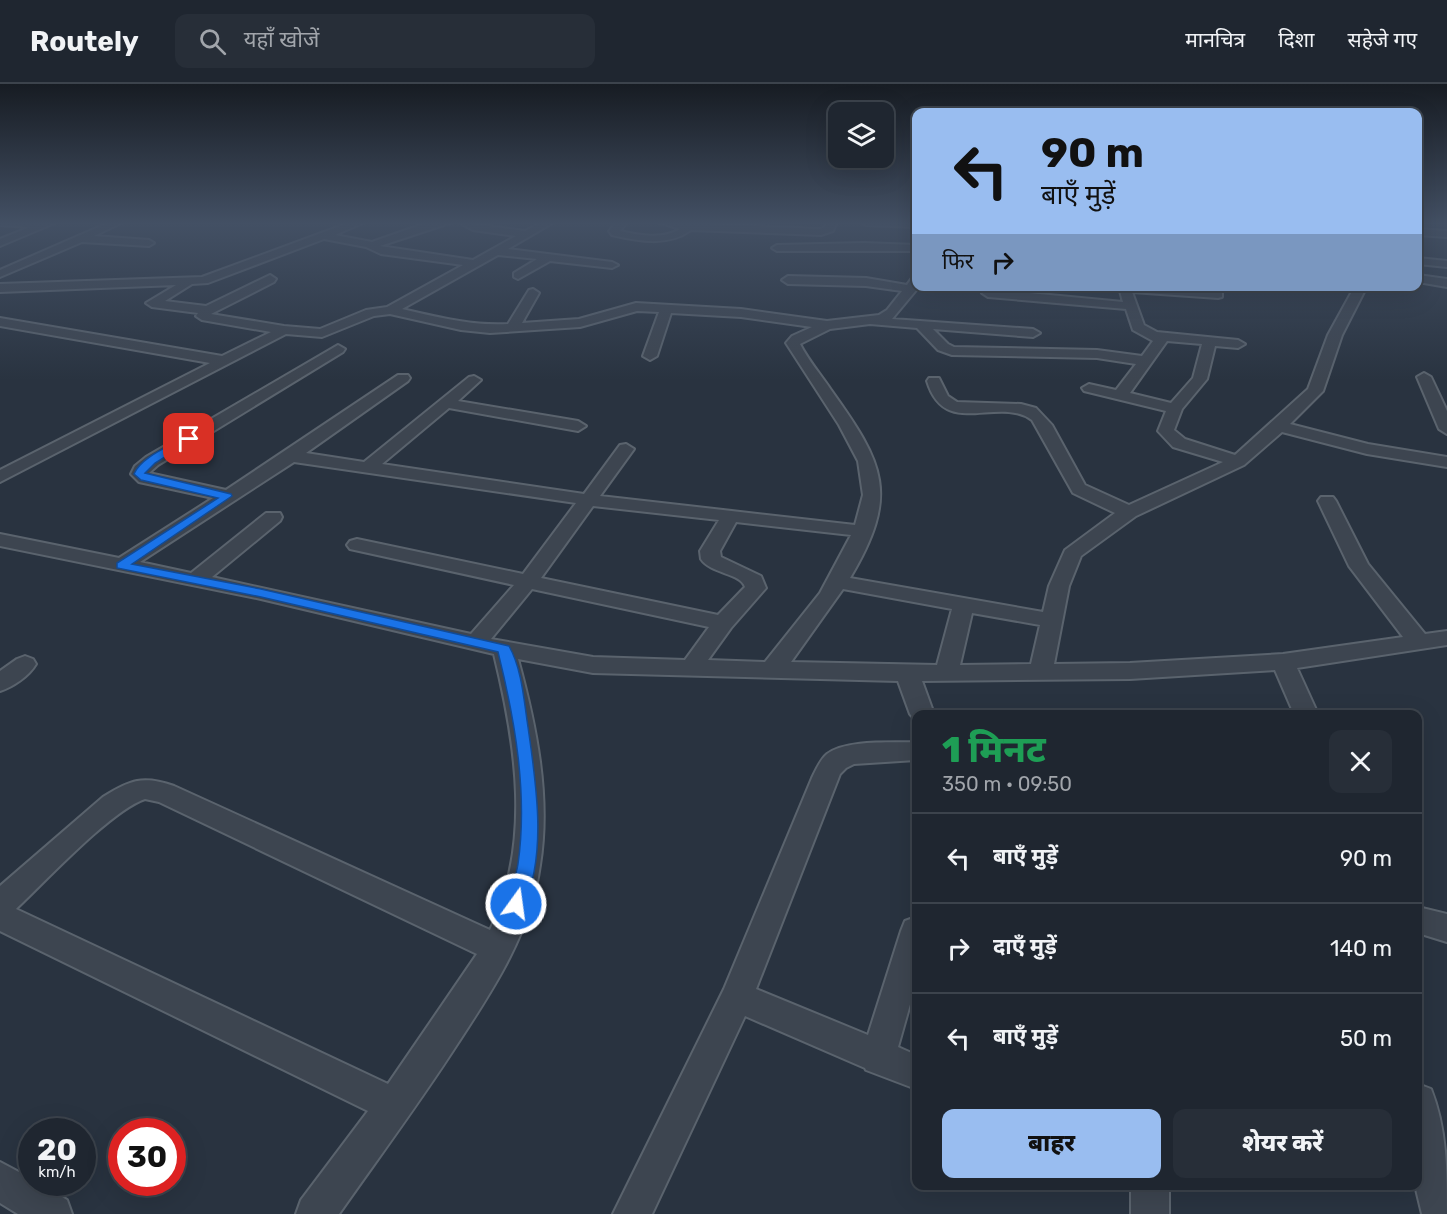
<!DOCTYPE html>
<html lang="hi">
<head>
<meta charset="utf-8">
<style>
	:root { --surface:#1f2630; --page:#272e38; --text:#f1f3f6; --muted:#a1a5ab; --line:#3c434c; --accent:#99bdf0 }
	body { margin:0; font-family:Rubik,"Noto Sans Devanagari",sans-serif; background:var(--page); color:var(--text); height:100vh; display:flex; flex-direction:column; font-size:22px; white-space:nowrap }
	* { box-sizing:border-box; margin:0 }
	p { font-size:20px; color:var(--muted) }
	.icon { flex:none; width:33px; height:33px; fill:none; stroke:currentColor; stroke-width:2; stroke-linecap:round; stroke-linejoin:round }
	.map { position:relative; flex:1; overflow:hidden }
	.sheet { position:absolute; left:912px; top:626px; width:510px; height:480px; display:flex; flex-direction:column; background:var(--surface); border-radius:12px; box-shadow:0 6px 24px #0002,0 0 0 2px var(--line) }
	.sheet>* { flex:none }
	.guide { position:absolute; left:912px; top:24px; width:510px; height:183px; border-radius:12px; box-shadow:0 6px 24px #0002,0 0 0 2px var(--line); background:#99bdf0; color:#111; overflow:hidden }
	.tools { position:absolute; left:828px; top:18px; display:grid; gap:12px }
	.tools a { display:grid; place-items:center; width:66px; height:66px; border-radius:12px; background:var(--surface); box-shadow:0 6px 24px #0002,0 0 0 2px var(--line); font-size:30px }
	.speed { position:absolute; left:18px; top:1034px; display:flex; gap:12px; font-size:30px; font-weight:700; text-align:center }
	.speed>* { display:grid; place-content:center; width:78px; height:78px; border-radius:50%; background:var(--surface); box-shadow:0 6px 24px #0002,0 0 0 2px var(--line); line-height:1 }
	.speed small { font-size:15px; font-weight:400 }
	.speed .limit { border:9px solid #d22; background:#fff; color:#111 }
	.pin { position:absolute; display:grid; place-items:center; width:51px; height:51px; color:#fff; margin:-26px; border-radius:12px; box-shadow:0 3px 9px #0006 }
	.me { position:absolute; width:66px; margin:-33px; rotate:14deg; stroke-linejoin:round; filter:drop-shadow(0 0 4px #0008) }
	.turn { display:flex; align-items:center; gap:21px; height:126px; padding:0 30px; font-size:27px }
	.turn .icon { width:78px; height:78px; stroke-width:2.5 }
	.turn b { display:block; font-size:42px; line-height:51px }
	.then { display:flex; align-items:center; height:57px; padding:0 30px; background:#0003; gap:12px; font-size:22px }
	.round { display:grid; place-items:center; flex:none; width:63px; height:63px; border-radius:12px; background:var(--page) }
	.summary { display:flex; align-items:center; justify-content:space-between; height:102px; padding:0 30px }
	h1 { font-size:36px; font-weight:800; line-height:45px; color:#1e9e55 }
	.button { display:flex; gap:12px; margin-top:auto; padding:12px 30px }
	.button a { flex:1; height:69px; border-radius:12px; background:var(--accent); color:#111; font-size:24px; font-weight:800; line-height:69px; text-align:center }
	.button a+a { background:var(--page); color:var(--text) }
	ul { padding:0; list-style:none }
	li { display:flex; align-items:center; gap:18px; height:90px; padding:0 30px; border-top:2px solid var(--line) }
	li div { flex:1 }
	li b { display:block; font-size:22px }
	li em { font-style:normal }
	header { display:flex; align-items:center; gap:36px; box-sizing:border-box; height:84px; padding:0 30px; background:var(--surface); border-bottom:2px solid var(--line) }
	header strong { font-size:28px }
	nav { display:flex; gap:33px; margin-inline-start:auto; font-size:21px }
	.search { width:420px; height:54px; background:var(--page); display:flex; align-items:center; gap:15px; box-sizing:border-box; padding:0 21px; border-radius:12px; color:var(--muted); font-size:22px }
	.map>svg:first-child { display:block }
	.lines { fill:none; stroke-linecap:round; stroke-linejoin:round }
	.minor-casing { stroke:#5a636d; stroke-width:4 }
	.minor { fill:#3d4550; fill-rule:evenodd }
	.route { fill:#1a73e8; stroke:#114b97; stroke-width:1.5 }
</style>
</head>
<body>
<header>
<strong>Routely</strong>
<div class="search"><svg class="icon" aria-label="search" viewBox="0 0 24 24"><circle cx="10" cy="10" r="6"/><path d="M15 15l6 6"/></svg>यहाँ खोजें</div>
<nav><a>मानचित्र</a><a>दिशा</a><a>सहेजे गए</a></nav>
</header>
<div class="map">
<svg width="1447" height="1130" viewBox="0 0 1447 1130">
	<rect width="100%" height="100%" fill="#293340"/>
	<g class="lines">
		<defs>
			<g id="minor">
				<polygon points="0,138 57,138 0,162 0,155 30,143 0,141"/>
				<polygon points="110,138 123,138 94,152 149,156 154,159 149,162 82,158 0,193 0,186"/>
				<path d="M351,138h14l-30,13 37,7 57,-20h24l-73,24 93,14 43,-24 -43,-6 -15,-8 67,9 17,-9h12l-46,27 104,13 6,3 -6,3 -62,-7 -32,18 -4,-2v-4l23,-14 -39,-4 -96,54c35,8 69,17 106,15l21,-34 4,-1 6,4 -17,30 57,-4 57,-16 105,6 86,12 52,-6 8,-5 15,-19 -36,-5 -78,-2 -6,-4 6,-4 78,2 41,7 5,-7 4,-1 1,12 -25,30 141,10 7,4 -7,4 -100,-8 15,15 6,3 143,3 45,6 11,-15 -20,-11 -7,-21 -138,-12 -6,-4 6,-4 135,13 -3,-11 -15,-1 -6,-4h64l59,5v6l-4,1 -86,-6 12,33 13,7 81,8 7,4 -7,4 -23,-2 -8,33 -25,30 -8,21 11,9 50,16 73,-66 20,-54 27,-49h12l-25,49 -19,56 -33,33 78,20 79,13v10l-80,-13 -85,-22 -38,33 -108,51 -55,40 -12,30 -15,78 76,-1 153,-9 120,-17 -54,-71 -31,-65 3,-4h12l3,4 32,63 57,70 22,-3v14l-150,23 21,46h-24l-19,-44 -145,9 -208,2 12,33h-18v7l-6,-7 -12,-33 -305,-8 -75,-14c18,66 33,137 22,206 -9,67 -46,123 -82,178 -38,59 -79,114 -119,171h-43l5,-14 67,-89 -368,-180v-45l103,-89c27,-17 40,-22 71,-11l316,144c42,-87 26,-186 4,-276l-233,-55 -261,-53v-12l119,24 94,-60 -74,-16 -8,-8 4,-8 11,-9 192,-112 7,4 -2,3 -185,113 -9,8 77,17 172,-115h10l2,3 -2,3 -102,72 58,9 105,-85 5,-1 7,4 -23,21 120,20 8,5 -8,5 -129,-23 -67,56 202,30 36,-49 6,-1 8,5 -34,47 255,29 8,-30 -5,-34 -19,-36 -53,-82 6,-7 20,-9 -71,-10 -70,-4 -14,43 -7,4 -7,-4 16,-44 -22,-1 -57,16 -90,6 -29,-3 -71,-16 -16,2 -52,21 -36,-3 -286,148v-12l210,-107 -210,-37v-8l222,38 49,-24 -69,-12 -6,-4 2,-3 -46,-6 -6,-4 30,-18 -176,7v-8l202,-7zM324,155l42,8 15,7 82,11 -76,42 -21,3 -46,19 -36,-3 -73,-12 63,-32 2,-3 -6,-4 -64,31 -41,-5 27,-17 16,-1zM870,240l47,4 21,22 14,5 145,3 39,6 -20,26 -27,-6 -7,4 2,3 82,20 -8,20 15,16 50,15 -94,43 -44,-20 -33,-60 -16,-17 -15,-4 -64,-2 -9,-6 -9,-18h-10l-2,3c18,59 70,14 105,39l41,73 42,20 -50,37 -16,36 -6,26 -193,-34c50,-84 34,-114 -19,-188 -10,-15 -23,-30 -31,-46l30,-15zM1167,257l35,3 -9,34 -22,25 -41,-10zM294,378l282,41 -53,71 -166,-35 -7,2 -3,4 3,4 164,36 -43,49 -259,-57 68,-56 2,-4 -2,-4h-14l-75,60 -51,-11zM593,422l126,14 -19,31 1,8c10,15 40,14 44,28l-27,28 -177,-37zM736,438l115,13 -31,58 -55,69 -57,-2 23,-32 35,-40 -5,-12 -40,-19 -1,-6zM532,505l177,38 -24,33 -92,-3 -102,-18zM843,505l109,20 -15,56 -146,-3zM972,529l68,12 -9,39 -71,1zM145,715l14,3 318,152 -89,130 -372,-175c29,-27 94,-98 129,-110z"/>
				<path d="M617,138h10l-7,9c19,4 42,9 60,-2l-22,-7 162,7 5,-2 2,-5h10l-4,9 -12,4 -130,-5c-23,17 -53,11 -79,5l-3,-4z"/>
				<polygon points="861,138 916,138 916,143 866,141"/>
				<polygon points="1418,145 1447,147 1447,153 1418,151"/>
				<polygon points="864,159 916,161 916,167 777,167 772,164 777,161"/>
				<polygon points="1418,174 1447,177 1447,183 1418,180"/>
				<polygon points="1418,191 1447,195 1447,203 1418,198"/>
				<polygon points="1424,289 1431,293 1447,327 1447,350 1439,345 1417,293"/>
				<path d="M25,572l8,3 3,5c-7,12 -23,23 -36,27v-20l17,-12z"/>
				<path d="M916,658v18l-62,4 -8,4 -6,6 -84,215 112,46 33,-104 4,-10 11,-4v66l-18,64 18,8v34l-50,-19 -1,-2 -120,-52 -93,198h-39l111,-225 88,-211c4,-8 8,-18 15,-24 20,-15 65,-11 89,-12z"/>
				<polygon points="1418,823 1447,830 1447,858 1418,849"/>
				<path d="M1418,1000l13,5c16,40 16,83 16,125h-25l-7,-29h3z"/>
				<polygon points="0,1078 32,1095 32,1098 37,1098 67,1116 72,1130 18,1130 0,1119"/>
				<rect x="1131" y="1101" width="38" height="29"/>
			</g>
		</defs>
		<use href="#minor" class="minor-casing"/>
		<use href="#minor" class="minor"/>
	</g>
	<linearGradient id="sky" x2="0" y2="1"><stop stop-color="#171c23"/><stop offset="0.47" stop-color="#435064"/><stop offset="1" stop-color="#435064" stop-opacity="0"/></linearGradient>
	<rect width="1447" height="296" fill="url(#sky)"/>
	<path class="route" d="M185,353l9,2 -39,24 -10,10 86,21 1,2 -100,68 129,25 248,57c13,23 15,55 19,81 8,56 20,129 -6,183l-6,2 -6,-2 -3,-6c3,-13 9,-27 11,-40 10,-70 -3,-144 -20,-212l-237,-55 -144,-29v-5l101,-65 -77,-18 -7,-6c7,-17 36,-28 51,-37z"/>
</svg>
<div class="tools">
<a><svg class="icon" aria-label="layers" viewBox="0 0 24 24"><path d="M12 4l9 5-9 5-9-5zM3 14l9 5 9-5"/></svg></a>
</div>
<div class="speed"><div>20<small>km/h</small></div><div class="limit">30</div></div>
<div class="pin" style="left:189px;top:355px;background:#d93025"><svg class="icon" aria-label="arrive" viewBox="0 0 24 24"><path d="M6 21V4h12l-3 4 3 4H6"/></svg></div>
<svg class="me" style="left:516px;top:820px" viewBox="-20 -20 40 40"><circle r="17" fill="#1a73e8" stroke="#fff" stroke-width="3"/><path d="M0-11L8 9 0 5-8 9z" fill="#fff"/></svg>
<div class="guide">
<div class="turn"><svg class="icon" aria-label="left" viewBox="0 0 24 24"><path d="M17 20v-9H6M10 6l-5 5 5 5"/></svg><div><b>90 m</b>बाएँ मुड़ें</div></div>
<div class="then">फिर<svg class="icon" aria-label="right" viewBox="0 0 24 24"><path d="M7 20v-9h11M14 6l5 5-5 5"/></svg></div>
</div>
<section class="sheet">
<div class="summary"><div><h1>1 मिनट</h1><p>350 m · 09:50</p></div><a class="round"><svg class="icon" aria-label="close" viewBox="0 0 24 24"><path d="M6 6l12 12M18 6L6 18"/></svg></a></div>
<ul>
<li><svg class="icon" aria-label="left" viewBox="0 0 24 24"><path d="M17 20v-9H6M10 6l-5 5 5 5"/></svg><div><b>बाएँ मुड़ें</b></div><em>90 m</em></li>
<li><svg class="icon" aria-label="right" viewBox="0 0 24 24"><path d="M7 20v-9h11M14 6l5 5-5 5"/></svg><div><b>दाएँ मुड़ें</b></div><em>140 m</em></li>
<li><svg class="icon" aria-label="left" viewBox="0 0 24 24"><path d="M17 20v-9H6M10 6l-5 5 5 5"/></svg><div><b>बाएँ मुड़ें</b></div><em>50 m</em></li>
</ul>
<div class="button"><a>बाहर</a><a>शेयर करें</a></div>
</section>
</div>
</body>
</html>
